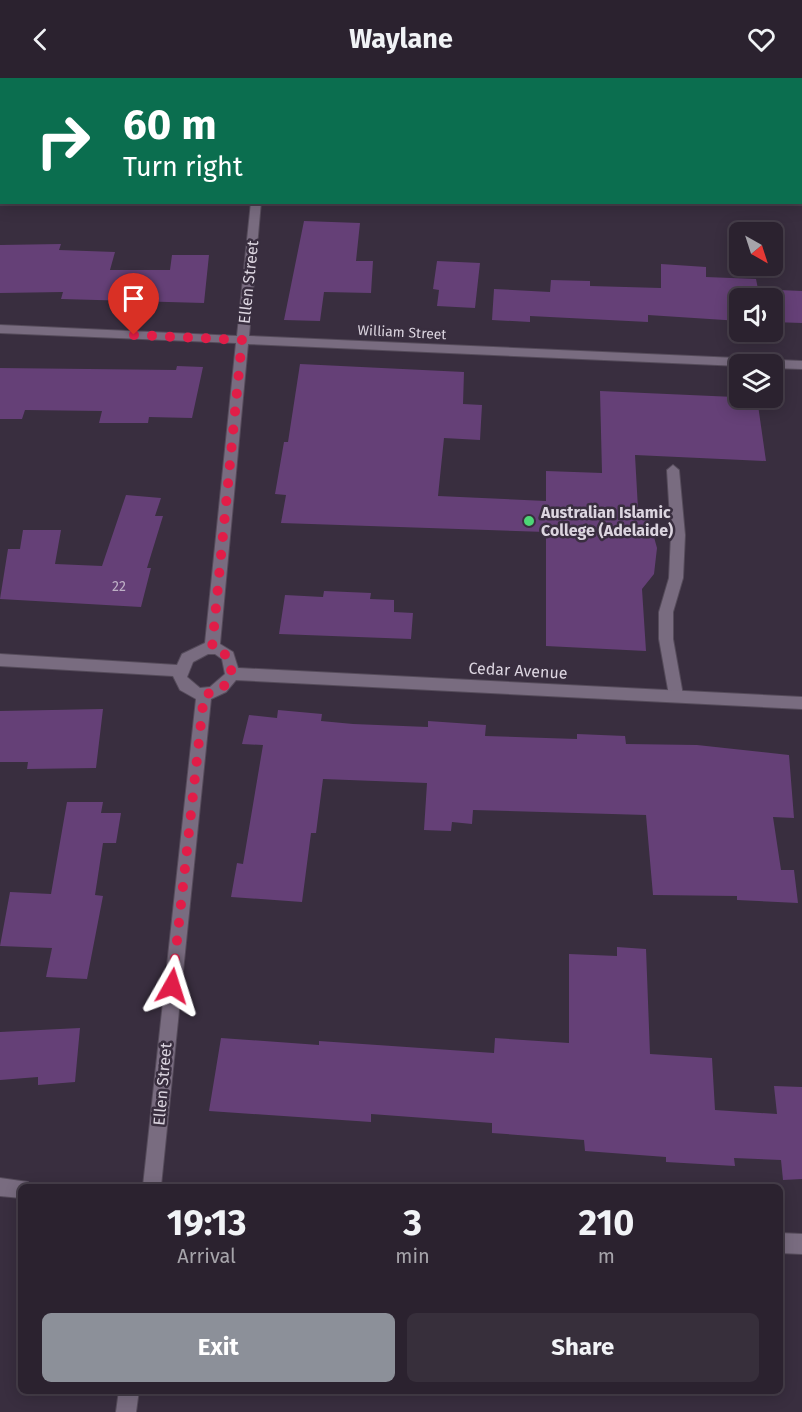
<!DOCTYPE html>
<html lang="en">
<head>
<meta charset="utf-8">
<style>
	:root { --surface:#2b222f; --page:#372f3b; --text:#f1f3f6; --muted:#a6a4aa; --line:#473f4b; --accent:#8c9099 }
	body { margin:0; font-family:"Fira Sans",sans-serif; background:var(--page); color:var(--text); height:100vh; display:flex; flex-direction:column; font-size:22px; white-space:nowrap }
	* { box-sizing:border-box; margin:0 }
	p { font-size:20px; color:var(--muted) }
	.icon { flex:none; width:33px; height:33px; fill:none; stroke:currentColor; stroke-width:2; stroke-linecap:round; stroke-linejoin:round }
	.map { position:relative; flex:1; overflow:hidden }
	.side { position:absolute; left:18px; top:1106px; width:765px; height:210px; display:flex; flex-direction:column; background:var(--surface); border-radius:9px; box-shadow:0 3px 15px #0003,0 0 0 2px var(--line) }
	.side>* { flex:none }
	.guide { position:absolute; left:0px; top:0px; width:802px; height:126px; box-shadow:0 3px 15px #0003,0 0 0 2px var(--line); background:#0b6e4f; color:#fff; overflow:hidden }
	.needle { width:39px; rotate:141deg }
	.buttons { position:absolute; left:729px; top:144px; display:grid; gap:12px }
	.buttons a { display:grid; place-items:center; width:54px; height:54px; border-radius:9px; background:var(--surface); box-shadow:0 3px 15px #0003,0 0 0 2px var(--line); font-size:30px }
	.pin { position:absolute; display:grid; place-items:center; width:51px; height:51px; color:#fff; margin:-62px -26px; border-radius:50% 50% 50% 0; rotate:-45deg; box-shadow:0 0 6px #0007 }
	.pin .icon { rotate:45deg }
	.me { position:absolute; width:66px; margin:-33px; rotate:6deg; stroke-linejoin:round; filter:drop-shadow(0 0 4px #0008) }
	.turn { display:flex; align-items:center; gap:21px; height:126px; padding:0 24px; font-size:27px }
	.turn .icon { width:78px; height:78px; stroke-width:2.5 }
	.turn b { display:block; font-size:42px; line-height:51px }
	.eta { display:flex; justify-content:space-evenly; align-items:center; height:102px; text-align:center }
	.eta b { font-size:36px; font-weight:700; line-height:42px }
	.action { display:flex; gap:12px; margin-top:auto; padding:12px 24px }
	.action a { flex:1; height:69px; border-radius:9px; background:var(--accent); color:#fff; font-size:24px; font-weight:700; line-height:69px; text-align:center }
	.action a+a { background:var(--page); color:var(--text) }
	header { display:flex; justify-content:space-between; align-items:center; height:78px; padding:0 24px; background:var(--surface); font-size:27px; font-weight:700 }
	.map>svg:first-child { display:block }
	.building { fill:#654077 }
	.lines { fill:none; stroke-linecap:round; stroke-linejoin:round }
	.lane-casing { stroke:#554b5a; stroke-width:2 }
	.street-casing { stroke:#554b5a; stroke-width:2 }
	.lane { fill:#796c80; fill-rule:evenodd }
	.street { fill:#796c80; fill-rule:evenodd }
	.route { stroke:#e11d48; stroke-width:10; stroke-dasharray:0 18 }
	.poi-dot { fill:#4dd676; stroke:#392e3f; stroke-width:2 }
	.labels { text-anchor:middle; stroke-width:5; stroke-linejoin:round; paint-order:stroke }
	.far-street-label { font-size:14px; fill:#dcd5e0; stroke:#392e3f }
	.number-label { font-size:14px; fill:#beb0c6 }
	.street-label { font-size:16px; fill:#dcd5e0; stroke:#392e3f }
	.poi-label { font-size:16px; font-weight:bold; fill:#dcd5e0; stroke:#392e3f; text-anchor:start }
</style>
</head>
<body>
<header><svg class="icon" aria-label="back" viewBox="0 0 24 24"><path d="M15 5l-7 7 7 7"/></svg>Waylane<svg class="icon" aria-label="heart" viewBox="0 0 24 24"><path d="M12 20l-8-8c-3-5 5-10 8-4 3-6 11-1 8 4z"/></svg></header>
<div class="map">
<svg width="802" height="1334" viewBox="0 0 802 1334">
	<rect width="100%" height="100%" fill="#392e3f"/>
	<g class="building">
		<polygon points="304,143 360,145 356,183 373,183 371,215 324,214 320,243 284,242"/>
		<polygon points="61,166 59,172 115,174 110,192 170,192 172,177 209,177 204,225 61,221 63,214 0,215 0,167"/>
		<polygon points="437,183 480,185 475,230 437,228 439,212 433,211"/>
		<polygon points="661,186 706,189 706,199 756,201 758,211 802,213 802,245 772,244 772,220 740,220 740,243 648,237 648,244 530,238 530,244 492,242 494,211 550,214 551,202 590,203 590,208 661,210"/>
		<polygon points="300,286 464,294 463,326 482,327 480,362 444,360 438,418 546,423 546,393 602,395 600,313 757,320 766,383 635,377 638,431 649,441 657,470 654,496 642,511 646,573 546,568 546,454 281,445 286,417 275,416 284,364 288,364"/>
		<polygon points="177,288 203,289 192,340 149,339 148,345 99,345 102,333 25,332 22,341 0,341 0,290 176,292"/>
		<polygon points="126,417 161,420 155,438 163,438 147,490 151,490 141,529 0,521 8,471 20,471 23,452 61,452 55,486 102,488"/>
		<polygon points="324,513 371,515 370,521 394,522 394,534 413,535 411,561 279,556 285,517 323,519"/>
		<polygon points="103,631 96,690 27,691 28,684 0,684 0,633"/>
		<polygon points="278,632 322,636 321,643 353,646 428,649 428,643 486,647 485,658 577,661 577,656 625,658 626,666 697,667 789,677 794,740 773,739 781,792 794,792 798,825 737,822 737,818 653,817 646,737 473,732 472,746 452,744 451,753 424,752 427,705 323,701 316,755 311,755 302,824 231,819 237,785 243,786 263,667 242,666 249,637 277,640"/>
		<polygon points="67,724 103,724 101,735 121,735 116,765 103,765 95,817 103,818 87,901 46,899 52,870 0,868 10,814 51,816"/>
		<polygon points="617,869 646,871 650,976 712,980 715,1032 777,1036 774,1008 802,1009 802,1101 783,1102 781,1082 734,1080 735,1088 666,1084 666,1079 585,1073 584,1062 492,1055 492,1045 371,1036 371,1044 209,1033 221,960 319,967 319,963 494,975 495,960 569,965 569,876 617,878"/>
		<polygon points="80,950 75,1004 38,1007 38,999 0,1002 0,954"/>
	</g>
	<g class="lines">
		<defs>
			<polygon id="lane" points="673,387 679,392 685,457 683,500 673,534 673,561 683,617 681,621 671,621 669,617 659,561 659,534 669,500 671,457 667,392"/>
			<g id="street">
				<rect x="0" y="21" width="2" height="6"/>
				<rect x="801" y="48" width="1" height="6"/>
				<path d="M251,124h10l-12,134 553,25v8l-30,-1v-4l-32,2 -492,-22 -28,300 13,8 5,16 564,29v12l-566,-29 -10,12 -15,7 -50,487h-18l53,-487 -16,-9 -7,-14 -173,-10v-12l177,11 5,-11 23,-11 31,-300 -236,-10v-8l237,11zM208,576h7l7,5 3,15 -15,13 -10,1 -13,-11 6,-15z"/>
				<polygon points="0,1100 28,1104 29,1108 21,1108 21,1120 0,1118"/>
				<polygon points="780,1155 802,1156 802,1176 780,1175"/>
				<polygon points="119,1312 139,1312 136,1334 116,1334"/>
			</g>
		</defs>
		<use href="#lane" class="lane-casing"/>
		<use href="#street" class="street-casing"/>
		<use href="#lane" class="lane"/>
		<use href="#street" class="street"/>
	</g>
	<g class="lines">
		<polyline class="route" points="134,257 242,262 212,570 228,578 232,596 222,611 204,617 172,908"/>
	</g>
	<circle class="poi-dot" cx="529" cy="443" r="6"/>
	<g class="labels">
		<g class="far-street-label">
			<text transform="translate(402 254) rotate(3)" y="5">William Street</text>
		</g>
		<g class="number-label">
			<text x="119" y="513">22</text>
		</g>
		<g class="street-label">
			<text transform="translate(248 204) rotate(-84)" y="6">Ellen Street</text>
			<text transform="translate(518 592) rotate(3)" y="6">Cedar Avenue</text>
			<text transform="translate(162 1006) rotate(-85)" y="6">Ellen Street</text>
		</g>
		<g class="poi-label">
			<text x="541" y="440">Australian Islamic<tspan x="541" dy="18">College (Adelaide)</tspan></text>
		</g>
	</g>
</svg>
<div class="buttons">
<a><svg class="needle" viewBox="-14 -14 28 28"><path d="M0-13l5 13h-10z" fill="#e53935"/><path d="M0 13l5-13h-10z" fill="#a6a4aa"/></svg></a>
<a><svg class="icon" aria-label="sound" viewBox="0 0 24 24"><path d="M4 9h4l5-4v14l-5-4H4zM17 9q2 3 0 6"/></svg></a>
<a><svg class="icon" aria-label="layers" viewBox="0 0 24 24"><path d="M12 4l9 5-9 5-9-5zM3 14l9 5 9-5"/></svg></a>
</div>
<div class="pin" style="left:134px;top:257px;background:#d93025"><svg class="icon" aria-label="arrive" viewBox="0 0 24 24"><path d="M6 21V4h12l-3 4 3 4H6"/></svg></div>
<svg class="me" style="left:172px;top:908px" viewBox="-20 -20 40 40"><path d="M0-17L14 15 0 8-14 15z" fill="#e11d48" stroke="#fff" stroke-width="4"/></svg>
<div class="guide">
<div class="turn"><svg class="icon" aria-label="right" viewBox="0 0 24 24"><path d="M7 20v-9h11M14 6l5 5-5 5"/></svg><div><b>60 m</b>Turn right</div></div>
</div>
<section class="side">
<div class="eta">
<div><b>19:13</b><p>Arrival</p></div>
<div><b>3</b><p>min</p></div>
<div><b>210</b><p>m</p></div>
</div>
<div class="action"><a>Exit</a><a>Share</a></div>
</section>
</div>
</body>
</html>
